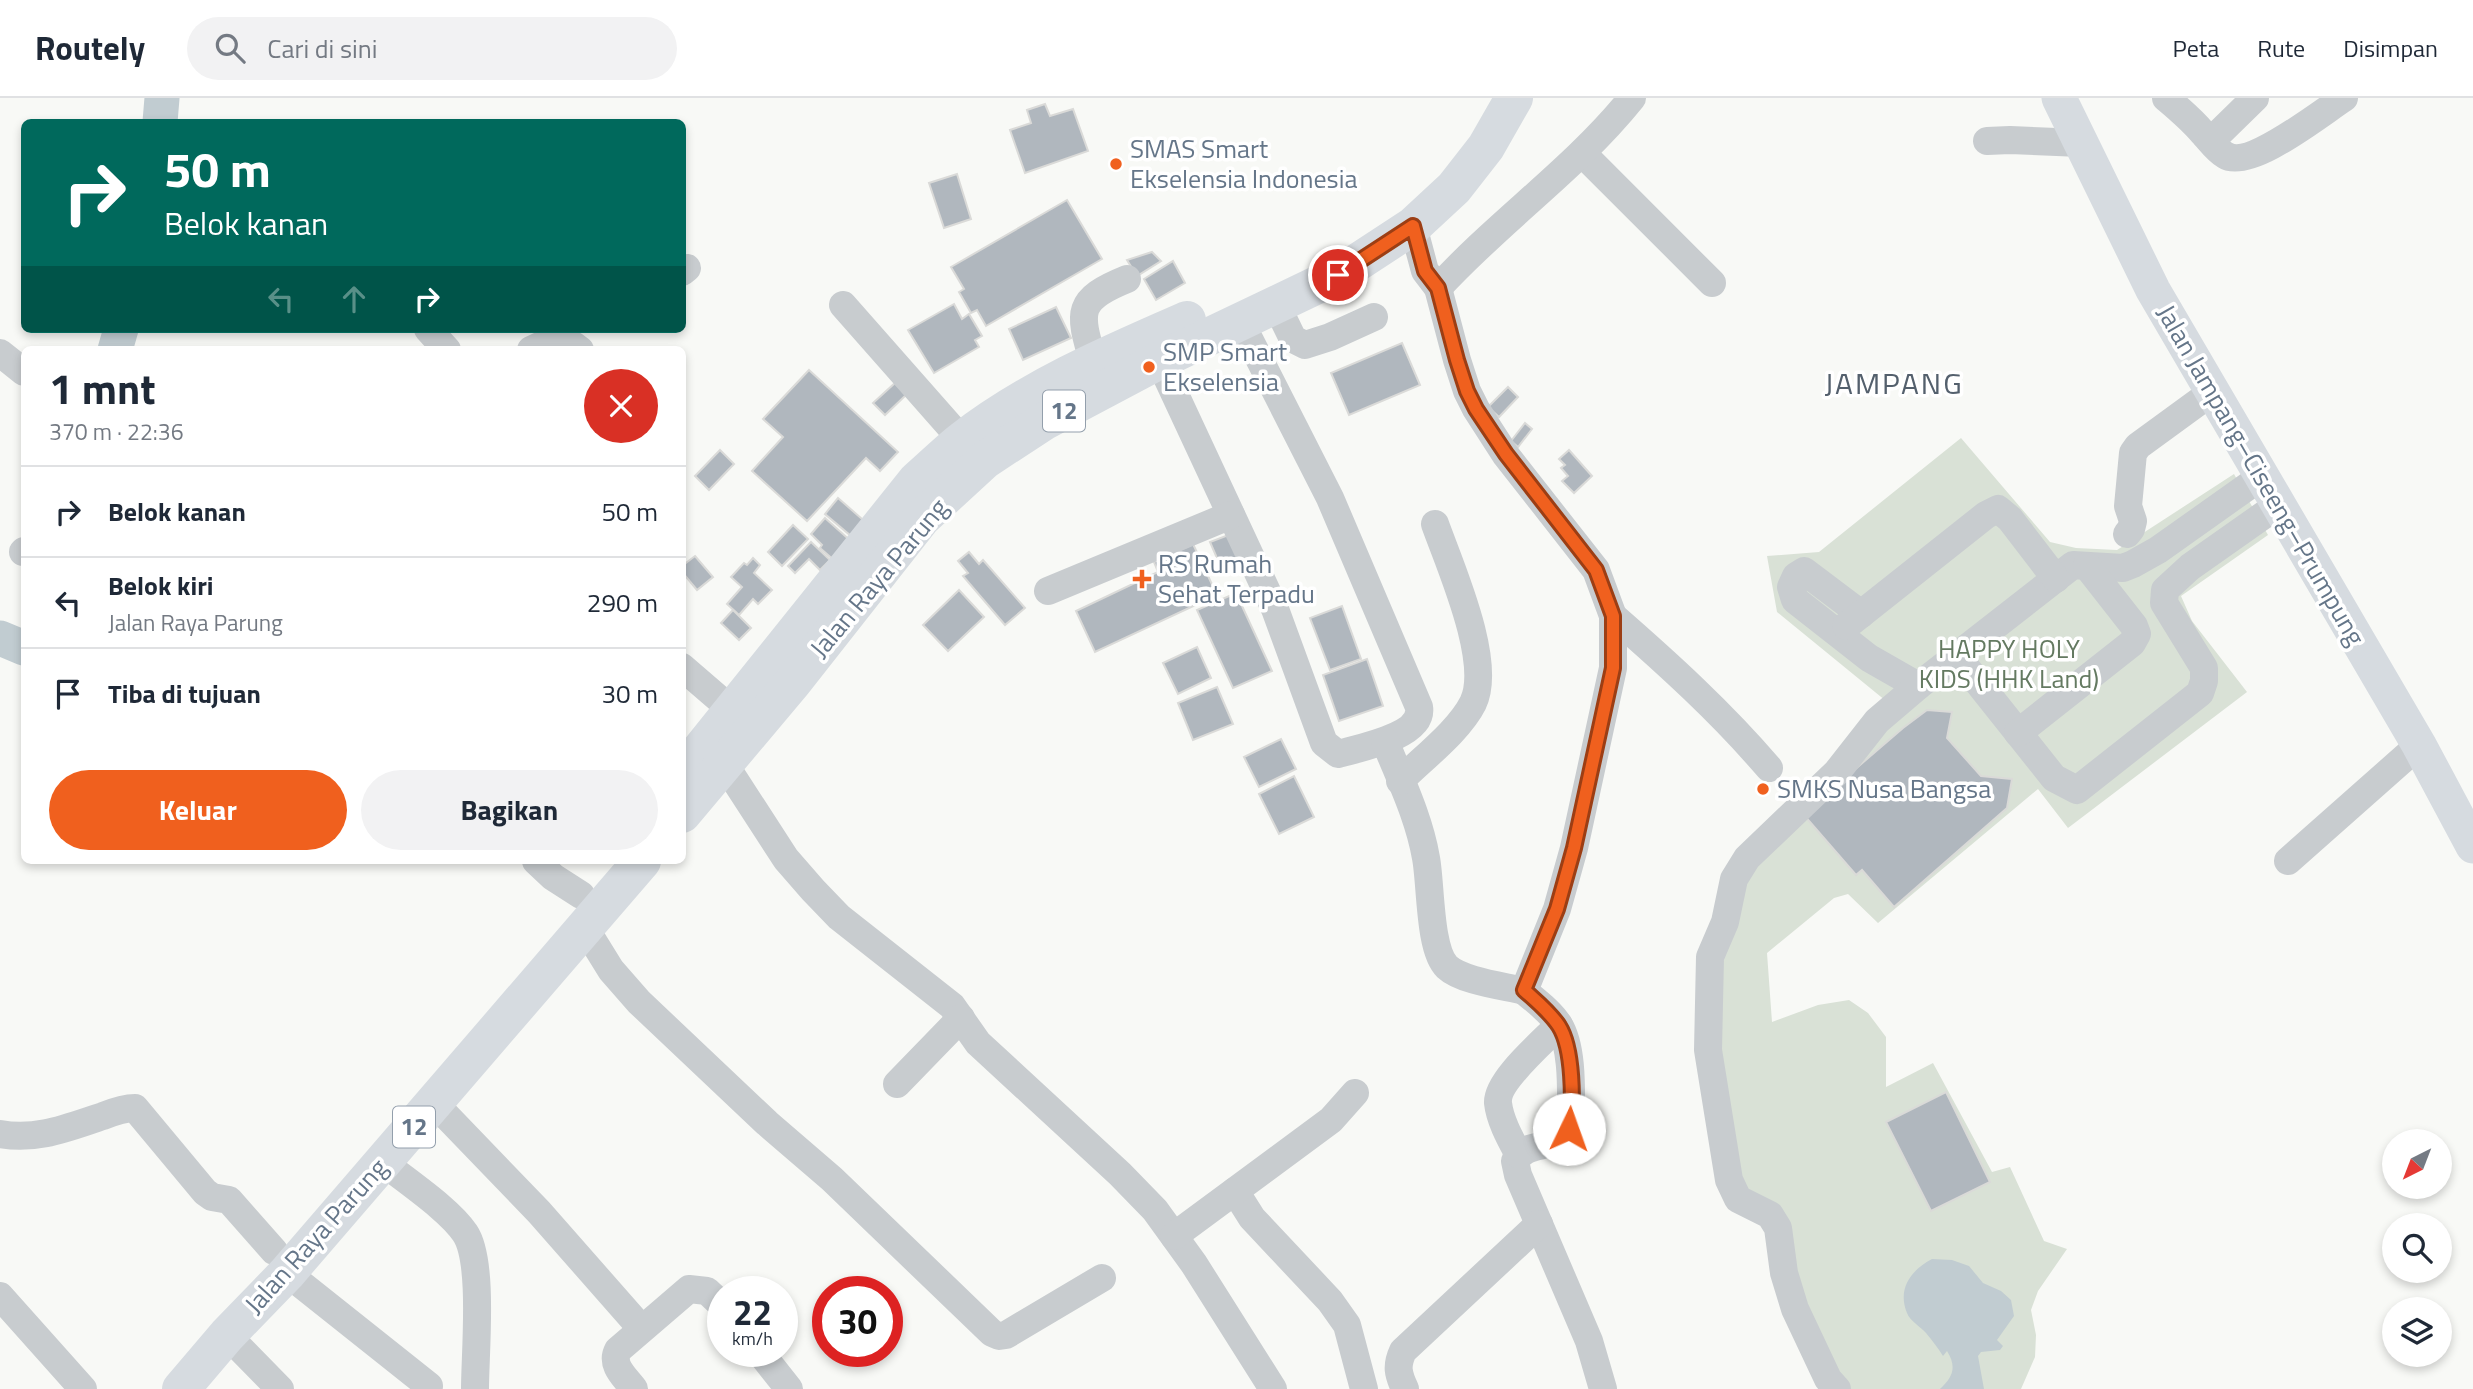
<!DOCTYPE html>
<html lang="id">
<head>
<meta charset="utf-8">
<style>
	:root { --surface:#fff; --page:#f2f2f3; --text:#1f2937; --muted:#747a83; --line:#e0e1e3; --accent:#f0601e }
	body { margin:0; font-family:"Titillium Web",sans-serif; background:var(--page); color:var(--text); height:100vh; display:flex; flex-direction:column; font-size:26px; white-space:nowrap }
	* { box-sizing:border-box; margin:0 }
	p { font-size:23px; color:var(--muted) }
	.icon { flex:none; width:38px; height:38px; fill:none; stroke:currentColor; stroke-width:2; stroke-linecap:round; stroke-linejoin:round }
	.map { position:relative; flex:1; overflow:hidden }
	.sheet { position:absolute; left:21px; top:248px; width:665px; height:518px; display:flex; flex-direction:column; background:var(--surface); border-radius:10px; box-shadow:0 4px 10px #0003 }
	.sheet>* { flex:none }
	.top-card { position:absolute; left:21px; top:21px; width:665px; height:214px; border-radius:10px; box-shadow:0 4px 10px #0003; background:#00695c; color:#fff; overflow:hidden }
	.needle { width:46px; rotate:222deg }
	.fabs { position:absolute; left:2382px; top:1031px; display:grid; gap:14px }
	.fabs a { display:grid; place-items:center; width:70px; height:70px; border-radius:50%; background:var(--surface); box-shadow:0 4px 10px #0003; font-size:35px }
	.speed { position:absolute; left:707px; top:1178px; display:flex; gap:14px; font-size:35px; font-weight:700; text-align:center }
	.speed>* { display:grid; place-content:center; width:91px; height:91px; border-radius:50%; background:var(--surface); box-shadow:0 4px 10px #0003; line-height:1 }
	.speed small { font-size:18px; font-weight:400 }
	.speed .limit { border:10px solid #d22; background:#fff; color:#111 }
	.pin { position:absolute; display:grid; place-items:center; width:60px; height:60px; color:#fff; margin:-30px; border:4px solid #fff; border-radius:50%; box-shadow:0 2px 7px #0007 }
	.me { position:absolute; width:77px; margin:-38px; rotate:3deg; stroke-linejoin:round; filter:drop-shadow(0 0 5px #0008) }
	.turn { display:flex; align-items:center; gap:24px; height:147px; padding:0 28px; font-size:32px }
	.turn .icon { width:91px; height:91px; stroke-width:2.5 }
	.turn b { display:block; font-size:49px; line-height:60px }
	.lanes { display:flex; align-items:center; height:66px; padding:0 28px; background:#0003; justify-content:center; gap:35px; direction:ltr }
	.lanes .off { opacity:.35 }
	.round { display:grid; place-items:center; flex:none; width:74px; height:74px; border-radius:37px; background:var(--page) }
	.headline { display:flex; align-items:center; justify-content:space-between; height:119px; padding:0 28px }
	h1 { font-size:42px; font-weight:700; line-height:52px }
	.action { display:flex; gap:14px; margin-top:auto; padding:14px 28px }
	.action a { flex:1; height:80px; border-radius:42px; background:var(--accent); color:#fff; font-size:28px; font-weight:700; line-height:80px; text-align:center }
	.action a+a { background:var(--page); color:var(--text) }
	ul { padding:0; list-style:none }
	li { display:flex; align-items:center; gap:21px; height:91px; padding:0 28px; border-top:2px solid var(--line) }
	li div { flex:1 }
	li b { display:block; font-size:26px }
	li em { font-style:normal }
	header { display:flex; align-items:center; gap:42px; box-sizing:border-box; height:98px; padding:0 35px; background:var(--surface); border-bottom:2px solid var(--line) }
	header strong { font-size:33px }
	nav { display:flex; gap:38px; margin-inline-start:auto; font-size:24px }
	.search { width:490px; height:63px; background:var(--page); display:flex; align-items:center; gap:18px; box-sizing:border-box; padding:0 24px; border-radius:38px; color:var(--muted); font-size:26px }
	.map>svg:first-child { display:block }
	.green { fill:#d9e1d6 }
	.water { fill:#c1ccd1 }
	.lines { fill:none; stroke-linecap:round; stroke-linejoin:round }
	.river { stroke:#c1ccd1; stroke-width:35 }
	.building { fill:#b0b7be; stroke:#dadad8; stroke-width:2 }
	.minor { stroke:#c8cccf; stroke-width:28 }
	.major { stroke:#d6dbe0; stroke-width:35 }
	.highway { stroke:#d6dbe0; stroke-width:38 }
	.route-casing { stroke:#9c3e14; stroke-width:18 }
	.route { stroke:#f0601e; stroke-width:12 }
	.poi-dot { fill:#f0601e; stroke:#fff; stroke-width:2.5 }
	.labels { text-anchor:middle; stroke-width:7; stroke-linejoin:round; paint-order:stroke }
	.shield { fill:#fff; stroke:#939fac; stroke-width:2 }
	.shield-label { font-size:24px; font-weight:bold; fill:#657689 }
	.poi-label { font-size:26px; fill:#657689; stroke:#fff; text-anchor:start }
	.street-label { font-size:26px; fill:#657689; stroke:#fff }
	.park-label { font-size:26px; fill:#647a61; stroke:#fff }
	.quarter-label { font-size:30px; letter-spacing:2px; fill:#54606d; stroke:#fff }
</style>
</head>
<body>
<header>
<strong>Routely</strong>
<div class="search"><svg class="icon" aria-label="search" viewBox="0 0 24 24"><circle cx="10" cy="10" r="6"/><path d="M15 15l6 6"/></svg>Cari di sini</div>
<nav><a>Peta</a><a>Rute</a><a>Disimpan</a></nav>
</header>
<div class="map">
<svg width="2473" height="1291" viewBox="0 0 2473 1291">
	<rect width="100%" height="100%" fill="#f8f9f6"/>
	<polygon class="green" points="1961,340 2050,444 2076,450 2117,452 2234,376 2268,437 2181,498 2192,523 2247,594 2068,730 2038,691 1878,825 1848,796 1834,800 1767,855 1772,924 1818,907 1849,902 1868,915 1886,939 1886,989 1933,965 1992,1074 2010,1069 2044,1143 2067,1151 2038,1193 2031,1212 2036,1237 2035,1259 2021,1291 1830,1291 1761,1122 1730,1105 1714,833 1718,801 1886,603 1777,514 1767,458 1819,454"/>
	<path class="water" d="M1932,1161l20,1 17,6 14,17 18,8 10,9 3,16 -17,24 6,6 -3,4 -19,2 -3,4 6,33h-44c13,-12 17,-22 7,-38l-4,5c-5,-8 -11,-16 -17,-23 -5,-6 -16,-12 -19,-20 -10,-24 4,-43 25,-54z"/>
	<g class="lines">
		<g class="river">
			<polyline points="160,24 162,0"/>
			<polyline points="115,252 121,231"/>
			<polyline points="0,540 24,550"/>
		</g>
	</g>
	<g class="building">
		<polygon points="1045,6 1050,18 1073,11 1088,53 1025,75 1010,32 1031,25 1027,12"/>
		<polygon points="957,76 971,121 944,130 929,85"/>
		<polygon points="1067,102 1102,161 986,228 977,212 971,215 959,194 964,191 951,169"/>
		<polygon points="1152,154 1161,163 1137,178 1127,162"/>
		<polygon points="1173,163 1185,185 1156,202 1144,181"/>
		<polygon points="954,206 962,221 969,216 982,238 975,242 979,249 934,275 908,232"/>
		<polygon points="1056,209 1071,240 1023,262 1009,231"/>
		<polygon points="1402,245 1420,287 1349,317 1331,275"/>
		<polygon points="809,272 898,354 880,373 866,360 807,423 752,373 783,339 763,321"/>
		<polygon points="895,285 906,297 885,317 873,305"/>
		<polygon points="1508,289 1518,299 1499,319 1488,309"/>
		<polygon points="1525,325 1532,331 1518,349 1511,343"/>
		<polygon points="720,352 734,366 709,392 695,378"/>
		<polygon points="1569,352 1592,378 1574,395 1562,383 1568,378 1561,370 1565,367 1559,361"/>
		<polygon points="838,400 870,428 857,443 825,416"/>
		<polygon points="825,420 853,445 836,464 820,450 822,447 811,436"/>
		<polygon points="793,427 808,441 782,468 768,454"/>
		<polygon points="1231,436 1240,458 1220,467 1210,444"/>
		<polygon points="811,444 830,462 820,472 809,461 795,475 788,468"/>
		<polygon points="1193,446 1217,497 1095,554 1076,513 1158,474 1154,464"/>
		<polygon points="969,454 979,466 983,462 1025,510 1005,527 963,478 968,475 958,463"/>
		<polygon points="695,458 713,479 697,492 682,474 682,468"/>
		<polygon points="753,460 760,467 754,475 772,492 758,506 753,501 739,517 727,506 742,489 731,479 744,465 747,467"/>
		<polygon points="959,492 984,519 948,553 923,527"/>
		<polygon points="1236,495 1272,573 1233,590 1197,512"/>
		<polygon points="1342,508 1361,561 1330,572 1310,520"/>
		<polygon points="733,512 751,530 739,542 721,525"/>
		<polygon points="1197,549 1211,580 1178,596 1163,565"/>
		<polygon points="1367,561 1383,608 1339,623 1323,577"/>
		<polygon points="1217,589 1233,626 1193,642 1178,605"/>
		<polygon points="1927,612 1952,614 1947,640 1981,678 2012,681 2007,710 1894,809 1862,772 1856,777 1803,716 1903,630"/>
		<polygon points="1281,641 1296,671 1259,689 1244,659"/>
		<polygon points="1294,678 1314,719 1279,736 1259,696"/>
		<polygon points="1946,994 1990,1084 1931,1113 1886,1024"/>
	</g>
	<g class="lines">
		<g class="minor">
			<path d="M2166,0c13,11 25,21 36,34 7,7 14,18 23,23 24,16 97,-43 119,-57"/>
			<polyline points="1987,43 2010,42 2081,45"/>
			<polyline points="2211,43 2255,0"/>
			<polyline points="1582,55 1712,185"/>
			<path d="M1413,128l12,45 13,17 19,72 10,31 9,18 29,45 91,116 17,46v52l-39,180 -17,61 -33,82c12,10 27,21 35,34 14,22 12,67 12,92 -8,41 -41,18 -56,44l3,14 71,166 14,48"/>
			<polyline points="682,174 687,170"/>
			<path d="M1438,190c61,-67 137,-119 194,-190"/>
			<polyline points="843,207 962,342"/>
			<polyline points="1277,208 1293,241 1305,247 1330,239 1374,219"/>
			<polyline points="428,231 447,252"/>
			<path d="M1152,247l123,264 49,134 14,11c21,-6 86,-18 81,-47l-89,-209 -89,-175"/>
			<path d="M531,252c19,-10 31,-15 49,0"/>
			<polyline points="0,255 24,274"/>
			<path d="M1093,263c-14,-49 -18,-61 34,-82"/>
			<polyline points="2127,436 2131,431 2133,423 2128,408 2133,355 2138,348 2212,294"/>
			<polyline points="23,454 24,453"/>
			<polyline points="1048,493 1231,417"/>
			<polyline points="1861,516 1804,473 1796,478 1791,489 1795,502 1869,560 1918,588 2073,467 2123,470 2133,466 2158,452 2261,379"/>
			<path d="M1613,518c55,48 108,96 156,152"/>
			<polyline points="1846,528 1986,417 1998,411 2010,421 2056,481"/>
			<polyline points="1957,558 2054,680 2077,692 2200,595 2204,583 2204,570 2164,505 2165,492 2190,469 2278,407"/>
			<polyline points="682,569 733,613"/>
			<polyline points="2018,635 2132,545 2137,536 2134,528 2087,468"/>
			<path d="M1385,643c15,38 34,76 41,117 5,26 3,92 21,109 15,14 57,19 77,24"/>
			<polyline points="725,667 786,761 813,792 839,819 952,908 978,945 1120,1076 1155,1112 1194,1166 1273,1291"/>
			<path d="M1400,683c23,-23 59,-50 73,-78 20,-41 -23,-137 -38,-179"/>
			<polyline points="536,763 553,779 581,797"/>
			<polyline points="2288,763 2419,647"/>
			<polyline points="585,830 611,872 639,904 767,1025 832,1081 992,1235 999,1238 1006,1237 1102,1180"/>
			<polyline points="897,986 961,920"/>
			<polyline points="434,1005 539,1114 641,1230"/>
			<path d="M0,1036c37,7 69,-7 103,-18 10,-4 21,-8 32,-8l70,84 7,5 17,3 45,51"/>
			<path d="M1519,1057c-8,-15 -19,-34 -21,-52 -2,-22 46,-62 61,-78"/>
			<path d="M383,1064c23,19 66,47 82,71 19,28 10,119 10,156"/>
			<polyline points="1235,1093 1252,1120 1330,1203 1347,1227 1364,1291"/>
			<polyline points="1174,1138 1331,1022 1355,995"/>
			<polyline points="287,1175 429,1288"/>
			<polyline points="0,1198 83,1291"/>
			<polyline points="227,1237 280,1291"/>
			<polyline points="759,1253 789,1291"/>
			<path d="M634,1291c-9,-12 -24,-24 -16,-39l71,-61 18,2 16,15"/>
			<path d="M1405,1291c-7,-15 -9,-23 -2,-38l136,-127"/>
			<polyline points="1837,1291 1828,1281 1795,1211 1784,1175 1778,1130 1770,1117 1738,1101 1729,1082 1708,952 1710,859 1725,824 1734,781 1747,760 1837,674 1877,623 1918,588"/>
		</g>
		<polyline class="major" points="2059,0 2153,192 2419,647 2473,748"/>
		<g class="highway">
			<path d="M682,675l235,-293c15,-13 29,-27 44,-39 66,-52 150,-88 226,-121"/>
			<polyline points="682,716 793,584 922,420 985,362 1043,324 1158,263 1338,177 1413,128 1454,90 1486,49 1514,0"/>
			<polyline points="181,1291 227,1237 287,1175 642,763"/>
		</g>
	</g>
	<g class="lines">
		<defs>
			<path id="route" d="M1338,177l75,-49 12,45 13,17 19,72 10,31 9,18 30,45 90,116 17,46v52l-39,180 -17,61 -33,81c12,11 26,22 35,36 14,22 15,77 10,103"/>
		</defs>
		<use href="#route" class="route-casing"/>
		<use href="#route" class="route"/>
	</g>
	<g class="poi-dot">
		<circle cx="1116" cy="66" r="7"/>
		<circle cx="1149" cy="269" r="7"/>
		<path d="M1138.5 470.5h7v7h7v7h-7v7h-7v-7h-7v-7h7z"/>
		<circle cx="1763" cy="691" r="7"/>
	</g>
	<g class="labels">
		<g class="shield">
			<rect x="1043" y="292.5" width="42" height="41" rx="5"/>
			<rect x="393" y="1008.5" width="42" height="41" rx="5"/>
		</g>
		<g class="shield-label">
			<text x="1064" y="321">12</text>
			<text x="414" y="1037">12</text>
		</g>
		<g class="poi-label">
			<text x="1130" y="60">SMAS Smart<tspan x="1130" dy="30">Ekselensia Indonesia</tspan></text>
			<text x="1163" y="263">SMP Smart<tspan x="1163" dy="30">Ekselensia</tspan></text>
			<text x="1158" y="475">RS Rumah<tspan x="1158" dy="30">Sehat Terpadu</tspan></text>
			<text x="1777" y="700">SMKS Nusa Bangsa</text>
		</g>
		<g class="street-label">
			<text transform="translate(2261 377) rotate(60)" y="9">Jalan Jampang–Ciseeng–Prumpung</text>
			<text transform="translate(879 480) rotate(-50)" y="9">Jalan Raya Parung</text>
			<text transform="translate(316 1138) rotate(-48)" y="9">Jalan Raya Parung</text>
		</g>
		<g class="park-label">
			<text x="2009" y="560">HAPPY HOLY<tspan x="2009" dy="30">KIDS (HHK Land)</tspan></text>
		</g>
		<g class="quarter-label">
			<text x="1894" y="296">JAMPANG</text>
		</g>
	</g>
</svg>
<div class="fabs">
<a><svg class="needle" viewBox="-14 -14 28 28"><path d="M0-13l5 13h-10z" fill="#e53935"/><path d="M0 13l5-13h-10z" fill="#747a83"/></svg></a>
<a><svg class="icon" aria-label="search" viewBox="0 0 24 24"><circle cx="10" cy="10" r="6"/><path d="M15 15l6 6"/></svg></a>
<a><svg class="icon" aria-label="layers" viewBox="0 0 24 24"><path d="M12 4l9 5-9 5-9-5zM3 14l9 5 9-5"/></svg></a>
</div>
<div class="speed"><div>22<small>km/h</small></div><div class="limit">30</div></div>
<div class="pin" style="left:1338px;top:177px;background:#d93025"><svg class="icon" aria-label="arrive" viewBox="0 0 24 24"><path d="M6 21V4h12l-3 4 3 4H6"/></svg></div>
<svg class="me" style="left:1569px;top:1031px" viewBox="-20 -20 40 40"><circle r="19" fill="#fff"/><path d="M0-13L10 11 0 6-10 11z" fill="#f0601e"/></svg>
<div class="top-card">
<div class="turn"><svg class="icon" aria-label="right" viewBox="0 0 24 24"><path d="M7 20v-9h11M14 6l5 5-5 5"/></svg><div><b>50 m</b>Belok kanan</div></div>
<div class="lanes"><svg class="icon off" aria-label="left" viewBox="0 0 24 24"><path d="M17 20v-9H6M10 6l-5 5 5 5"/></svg><svg class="icon off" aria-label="ahead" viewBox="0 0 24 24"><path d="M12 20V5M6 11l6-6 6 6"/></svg><svg class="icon" aria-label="right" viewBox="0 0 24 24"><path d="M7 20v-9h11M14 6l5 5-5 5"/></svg></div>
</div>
<section class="sheet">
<div class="headline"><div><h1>1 mnt</h1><p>370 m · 22:36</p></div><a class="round" style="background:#d93025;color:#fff"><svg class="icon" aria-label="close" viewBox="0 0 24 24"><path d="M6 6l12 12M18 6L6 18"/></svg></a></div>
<ul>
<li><svg class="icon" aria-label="right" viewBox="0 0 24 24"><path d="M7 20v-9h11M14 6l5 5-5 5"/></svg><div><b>Belok kanan</b></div><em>50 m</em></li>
<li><svg class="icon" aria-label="left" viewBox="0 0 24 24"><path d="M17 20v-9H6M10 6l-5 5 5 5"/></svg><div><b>Belok kiri</b><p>Jalan Raya Parung</p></div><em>290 m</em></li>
<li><svg class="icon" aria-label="arrive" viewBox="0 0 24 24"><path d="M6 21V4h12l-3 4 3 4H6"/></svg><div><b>Tiba di tujuan</b></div><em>30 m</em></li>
</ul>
<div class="action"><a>Keluar</a><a>Bagikan</a></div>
</section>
</div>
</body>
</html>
